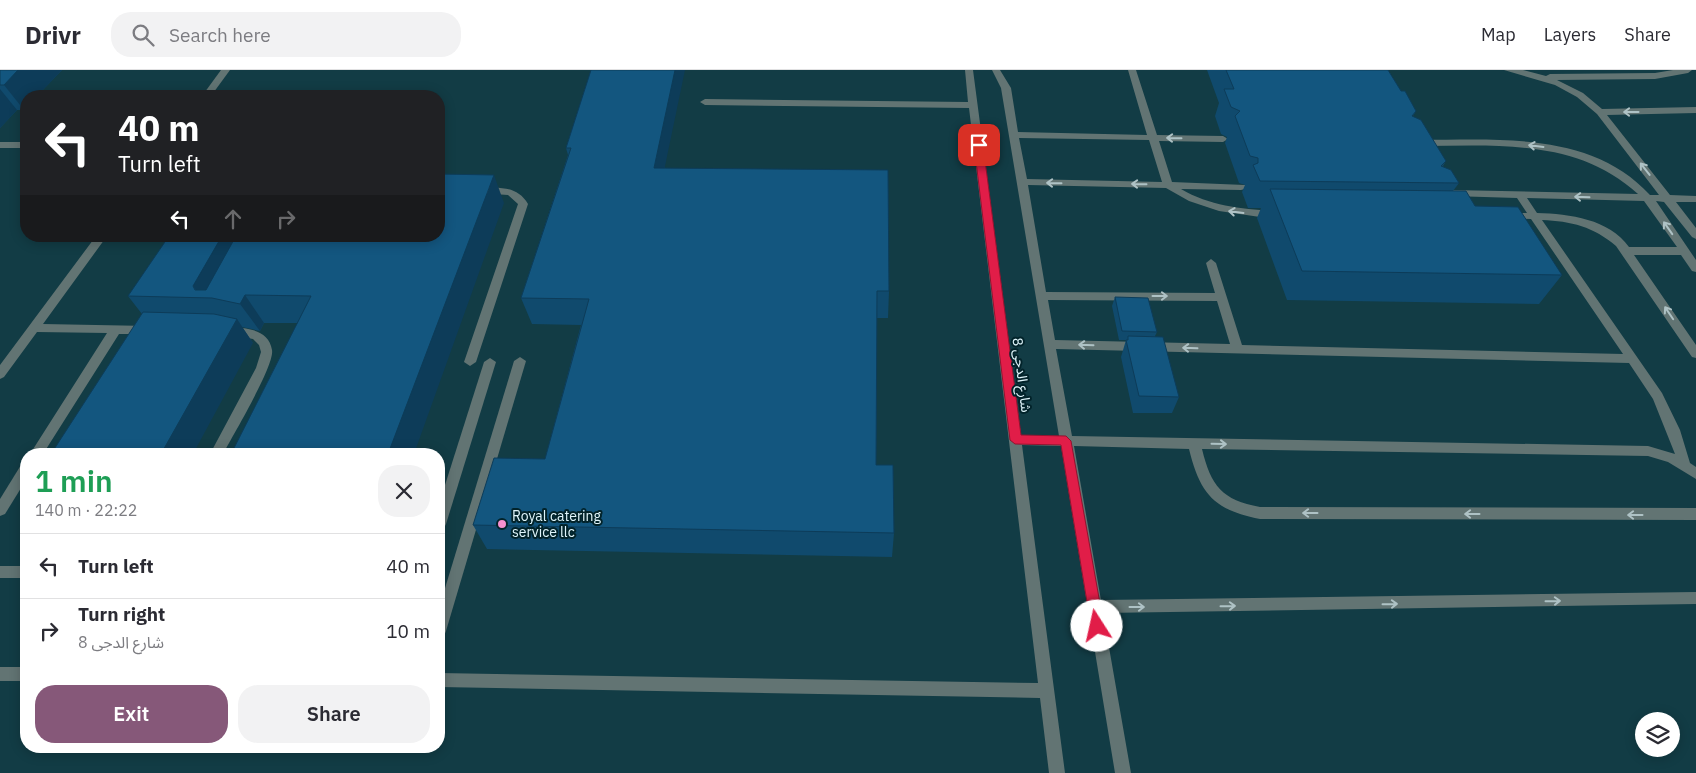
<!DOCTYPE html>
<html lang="en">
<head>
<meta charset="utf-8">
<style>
	:root { --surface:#fff; --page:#f2f2f3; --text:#2b2b33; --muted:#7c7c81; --line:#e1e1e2; --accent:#865879 }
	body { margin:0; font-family:"IBM Plex Sans","Noto Sans Arabic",sans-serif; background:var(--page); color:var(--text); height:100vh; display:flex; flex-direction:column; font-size:19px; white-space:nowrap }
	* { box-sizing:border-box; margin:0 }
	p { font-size:16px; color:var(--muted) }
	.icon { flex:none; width:28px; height:28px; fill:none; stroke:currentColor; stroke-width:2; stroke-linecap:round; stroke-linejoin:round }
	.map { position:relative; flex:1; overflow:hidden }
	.sheet { position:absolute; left:20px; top:378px; width:425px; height:305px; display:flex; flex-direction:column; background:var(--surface); border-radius:20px; box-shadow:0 2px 12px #0003 }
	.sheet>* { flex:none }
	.hud { position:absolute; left:20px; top:20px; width:425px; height:152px; border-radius:20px; box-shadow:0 2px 12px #0003; background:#202124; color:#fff; overflow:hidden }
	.buttons { position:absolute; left:1635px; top:642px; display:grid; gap:10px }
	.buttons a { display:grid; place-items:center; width:45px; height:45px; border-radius:50%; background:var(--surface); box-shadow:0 2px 12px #0003; font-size:25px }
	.pin { position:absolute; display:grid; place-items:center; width:42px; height:42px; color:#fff; margin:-21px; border-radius:10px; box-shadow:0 2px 8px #0006 }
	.me { position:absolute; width:55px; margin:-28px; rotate:350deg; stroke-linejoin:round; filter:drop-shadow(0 0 4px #0008) }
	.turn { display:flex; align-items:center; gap:18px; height:105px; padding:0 15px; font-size:22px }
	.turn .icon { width:65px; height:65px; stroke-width:2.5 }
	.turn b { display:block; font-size:35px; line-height:42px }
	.lanes { display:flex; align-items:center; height:48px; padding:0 15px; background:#0003; justify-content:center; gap:25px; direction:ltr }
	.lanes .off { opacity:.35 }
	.round { display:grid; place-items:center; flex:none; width:52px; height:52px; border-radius:20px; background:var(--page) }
	.headline { display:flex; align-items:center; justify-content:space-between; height:85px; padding:0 15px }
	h1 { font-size:30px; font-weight:600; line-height:38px; color:#1e9e55 }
	.primary-button { display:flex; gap:10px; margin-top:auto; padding:10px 15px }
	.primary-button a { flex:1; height:58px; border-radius:20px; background:var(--accent); color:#fff; font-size:20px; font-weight:600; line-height:58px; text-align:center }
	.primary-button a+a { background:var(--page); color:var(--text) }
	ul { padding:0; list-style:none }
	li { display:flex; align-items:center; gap:15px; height:65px; padding:0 15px; border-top:1px solid var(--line) }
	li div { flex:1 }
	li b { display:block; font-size:19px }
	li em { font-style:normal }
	header { display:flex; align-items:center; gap:30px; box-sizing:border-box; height:70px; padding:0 25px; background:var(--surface); border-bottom:1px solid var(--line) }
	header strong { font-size:24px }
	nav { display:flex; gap:28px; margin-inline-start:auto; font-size:18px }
	.search { width:350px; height:45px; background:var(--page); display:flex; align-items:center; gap:12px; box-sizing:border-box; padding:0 18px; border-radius:20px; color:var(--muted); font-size:19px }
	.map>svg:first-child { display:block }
	.built { fill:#123c45; fill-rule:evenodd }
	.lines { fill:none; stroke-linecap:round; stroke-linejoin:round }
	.minor { fill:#627473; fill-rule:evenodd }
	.wall { fill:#104a6d }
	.shaded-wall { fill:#0d3c59 }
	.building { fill:#13567f; stroke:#0d3c59 }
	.oneway { stroke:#aec2c5 }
	.route { fill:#e11d48; stroke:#92132f }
	.poi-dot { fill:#f690cf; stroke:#02232a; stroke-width:2 }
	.labels { text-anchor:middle; stroke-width:4; stroke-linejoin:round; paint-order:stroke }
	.street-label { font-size:14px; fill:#e0f6fc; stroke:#02232a }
	.poi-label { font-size:14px; fill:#e0f6fc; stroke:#02232a; text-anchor:start }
</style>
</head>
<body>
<header>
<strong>Drivr</strong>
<div class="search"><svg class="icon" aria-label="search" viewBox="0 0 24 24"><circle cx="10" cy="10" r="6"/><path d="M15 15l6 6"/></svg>Search here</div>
<nav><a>Map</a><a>Layers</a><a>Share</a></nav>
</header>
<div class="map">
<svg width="1696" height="703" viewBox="0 0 1696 703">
	<rect width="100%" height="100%" fill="#002e38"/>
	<path class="built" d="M0,0h1696v703h-1696zM26,26h413v140h-413zM26,384h413v292h-413zM1644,651h27v28h-27z"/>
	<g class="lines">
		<g class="minor">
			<polygon points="221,0 230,0 211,26 202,26"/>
			<path d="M965,0h8l48,365 38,1 -58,-348 -9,-18h8l11,18 7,44 129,3 -19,-65h8l21,65 66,1 5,3 -5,3 -64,-1 13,41 73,3v4l-4,1 -60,-1c29,17 61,20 93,22l5,3 -5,3h-14l-41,-6 -30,-10 -23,-13 -138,-3 18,107 169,1 -9,-30 5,-4 5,4 26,82 381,9 -92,-135 -28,-1 -1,-2 5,-3h20l-10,-15 -66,-2 -5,-3 5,-3 187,4c-61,-56 -140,-48 -218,-48l-5,-3 5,-3c78,0 172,-9 230,55h9l-62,-81 -20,-17 -22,-12 -51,-15h19l23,6 4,-2 105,-1 18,-3h19l-4,3 -33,6 -98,1 26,13 19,16 94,-2v6l-89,2 63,80 26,1v6h-20l20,26v11l-4,-2 -28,-35 -8,-1 40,59v12l-4,-1 -11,-16h-47l62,90v13l-4,-1 -76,-111c-22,-19 -45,-25 -74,-26l120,173 18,37 10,33 6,4v12l-28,-17 -20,-6 -446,-7c9,37 20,51 58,58l436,1v12l-436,-1c-46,-9 -60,-25 -71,-70l-115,-3 27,154 595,-8v12l-593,9 28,160h-16l-54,-327 -39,-1 43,328h-16l-9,-75 -601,-11v-14l599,10 -69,-575 -264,-3 -5,-3 5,-3 263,3zM1019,68l130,2 13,42 -135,-3zM1527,128l117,3 33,46h-48c-20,-28 -59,-33 -92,-34zM1048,230l169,1 13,43 -175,-4zM1056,279l573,14 24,36 22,55 -27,-8 -576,-10z"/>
			<rect x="0" y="72" width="26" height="6"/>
			<path d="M483,118c19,-1 35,-1 45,16l-52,158 -6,4 -6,-4 54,-158 -10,-9 -29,-2v-4z"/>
			<polygon points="96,166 107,166 43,254 149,256 155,260 149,264 119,264 43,384 30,384 107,263 37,262 4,307 0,309 0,295"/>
			<path d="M229,257c17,1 40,2 43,23 3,15 -40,87 -49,104h-13l46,-86 5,-16 -2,-7 -6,-6 -28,-5 -2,-3z"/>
			<polygon points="520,287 526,291 446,561 444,566 439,568 439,538 514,291"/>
			<polygon points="490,288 496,292 446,454 444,458 439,460 439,434 484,292"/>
			<polygon points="26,394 26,410 5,444 0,446 0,429 21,395"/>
			<rect x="0" y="496" width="26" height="12"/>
			<rect x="0" y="597" width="26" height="14"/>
		</g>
	</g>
	<g class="wall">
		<polygon points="0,0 62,0 37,26 26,26 26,38 24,40 17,40 0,58"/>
		<polygon points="591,0 665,98 889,221 888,248 877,248 876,395 894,463 892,487 487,479 473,455 545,389 581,255 532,254 521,228 568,85 566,78"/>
		<polygon points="1207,0 1388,0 1401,21 1416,41 1413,46 1446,91 1443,96 1459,113 1453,121 1475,136 1562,205 1539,234 1287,230 1257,148 1261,138 1248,138 1242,122 1245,115 1239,113 1225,73 1227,67 1221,64 1215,46 1219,33"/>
		<polygon points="504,133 297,253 264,253 260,261 242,257 253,273 142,244 128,226"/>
		<polygon points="1115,227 1157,262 1155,266 1179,327 1172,343 1133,343 1121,287 1126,270 1119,270 1112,236"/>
	</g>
	<g class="shaded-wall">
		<polygon points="18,0 62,0 37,26 26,26 26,38 24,40 4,15"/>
		<polygon points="675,0 685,0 659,125 654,98"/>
		<polygon points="0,19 17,40 0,58"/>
		<polygon points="494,105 504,133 414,384 388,384"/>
		<polygon points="222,166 257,166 212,228 202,227 193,216"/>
		<polygon points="245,225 264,253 260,261 240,234"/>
		<polygon points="237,249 253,273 193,384 161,384"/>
	</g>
	<g class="building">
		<polygon points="0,0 18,0 4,15 0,15"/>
		<polygon points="591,0 675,0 654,98 888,100 889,221 877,221 876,395 893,395 894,463 473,455 494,388 545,389 589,229 521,228 571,78 566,78"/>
		<polygon points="1226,0 1388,0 1401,21 1405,21 1416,41 1412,46 1421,50 1446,91 1441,96 1451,100 1459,113 1260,111 1253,95 1258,93 1258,88 1250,86 1235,46 1240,41 1231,37 1224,19 1234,19"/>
		<polygon points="439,104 494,105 388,384 231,384 311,226 245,225 240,234 212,228 128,226 169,166 222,166 193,216 195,220 206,220 236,166 439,166"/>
		<polygon points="1270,119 1466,121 1475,136 1518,137 1562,205 1302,201"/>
		<polygon points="1115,227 1148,228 1157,262 1122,261"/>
		<polygon points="143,242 214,244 237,249 161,384 51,384"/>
		<polygon points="1128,266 1163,267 1179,327 1139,326 1126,270 1128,270"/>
	</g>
	<defs><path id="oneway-shaft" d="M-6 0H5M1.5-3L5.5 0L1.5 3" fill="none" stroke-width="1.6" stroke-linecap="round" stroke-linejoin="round" transform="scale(1.25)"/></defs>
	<g class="oneway">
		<use href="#oneway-shaft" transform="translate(1631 42) rotate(-180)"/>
		<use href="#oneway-shaft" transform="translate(1174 68) rotate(-179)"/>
		<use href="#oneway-shaft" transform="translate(1536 76) rotate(-173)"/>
		<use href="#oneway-shaft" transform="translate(1645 99) rotate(-128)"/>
		<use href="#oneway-shaft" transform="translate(1054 113) rotate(-179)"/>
		<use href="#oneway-shaft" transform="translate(1139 114) rotate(-179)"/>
		<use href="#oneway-shaft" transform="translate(1582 127) rotate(-178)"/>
		<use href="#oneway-shaft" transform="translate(1236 142) rotate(-173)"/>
		<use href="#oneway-shaft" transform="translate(1668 158) rotate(-125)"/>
		<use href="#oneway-shaft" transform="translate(1160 226)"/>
		<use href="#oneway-shaft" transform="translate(1669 243) rotate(-124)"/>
		<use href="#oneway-shaft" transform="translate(1086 275) rotate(-178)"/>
		<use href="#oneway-shaft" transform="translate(1190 278) rotate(-178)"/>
		<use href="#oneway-shaft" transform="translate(1219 374) rotate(1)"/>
		<use href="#oneway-shaft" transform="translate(1310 443) rotate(-180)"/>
		<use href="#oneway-shaft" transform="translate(1472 444) rotate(-180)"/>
		<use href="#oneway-shaft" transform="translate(1635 445) rotate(-180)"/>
		<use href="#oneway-shaft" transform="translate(1553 531) rotate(-1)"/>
		<use href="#oneway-shaft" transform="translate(1390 534) rotate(-1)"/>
		<use href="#oneway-shaft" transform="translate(1228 536) rotate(-1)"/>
		<use href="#oneway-shaft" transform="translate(1137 537)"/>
	</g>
	<polygon class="route" points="979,72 983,75 1021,365 1066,366 1071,371 1104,556 1102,560 1097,562 1093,560 1091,556 1061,375 1015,374 1010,370 974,75"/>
	<circle class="poi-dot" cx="502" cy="454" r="5"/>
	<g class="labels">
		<g class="street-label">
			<text transform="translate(1022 305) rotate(83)" y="5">شارع الدجى 8</text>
		</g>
		<g class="poi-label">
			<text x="512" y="451">Royal catering<tspan x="512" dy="16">service llc</tspan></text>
		</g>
	</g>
</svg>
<div class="buttons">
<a><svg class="icon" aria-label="layers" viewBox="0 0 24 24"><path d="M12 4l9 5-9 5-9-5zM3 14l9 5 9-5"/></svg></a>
</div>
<div class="pin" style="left:979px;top:75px;background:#d93025"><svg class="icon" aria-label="arrive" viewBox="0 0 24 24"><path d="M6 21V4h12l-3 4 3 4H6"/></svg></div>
<svg class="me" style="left:1097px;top:556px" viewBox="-20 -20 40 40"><circle r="19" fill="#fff"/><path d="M0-13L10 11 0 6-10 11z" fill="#e11d48"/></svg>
<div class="hud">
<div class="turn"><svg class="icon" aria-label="left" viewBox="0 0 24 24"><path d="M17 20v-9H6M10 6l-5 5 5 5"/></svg><div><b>40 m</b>Turn left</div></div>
<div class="lanes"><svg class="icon" aria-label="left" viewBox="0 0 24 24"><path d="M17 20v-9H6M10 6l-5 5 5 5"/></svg><svg class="icon off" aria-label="ahead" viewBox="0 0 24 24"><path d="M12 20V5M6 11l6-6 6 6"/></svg><svg class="icon off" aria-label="right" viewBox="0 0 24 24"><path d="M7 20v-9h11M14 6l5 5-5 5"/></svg></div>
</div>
<section class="sheet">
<div class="headline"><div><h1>1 min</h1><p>140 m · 22:22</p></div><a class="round"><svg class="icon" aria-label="close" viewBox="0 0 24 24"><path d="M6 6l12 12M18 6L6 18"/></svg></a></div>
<ul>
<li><svg class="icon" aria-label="left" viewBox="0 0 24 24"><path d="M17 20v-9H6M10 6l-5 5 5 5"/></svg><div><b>Turn left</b></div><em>40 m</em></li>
<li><svg class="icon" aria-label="right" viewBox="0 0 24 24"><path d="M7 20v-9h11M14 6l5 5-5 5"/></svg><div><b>Turn right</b><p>شارع الدجى 8</p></div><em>10 m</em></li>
</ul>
<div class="primary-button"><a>Exit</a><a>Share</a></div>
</section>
</div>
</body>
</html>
